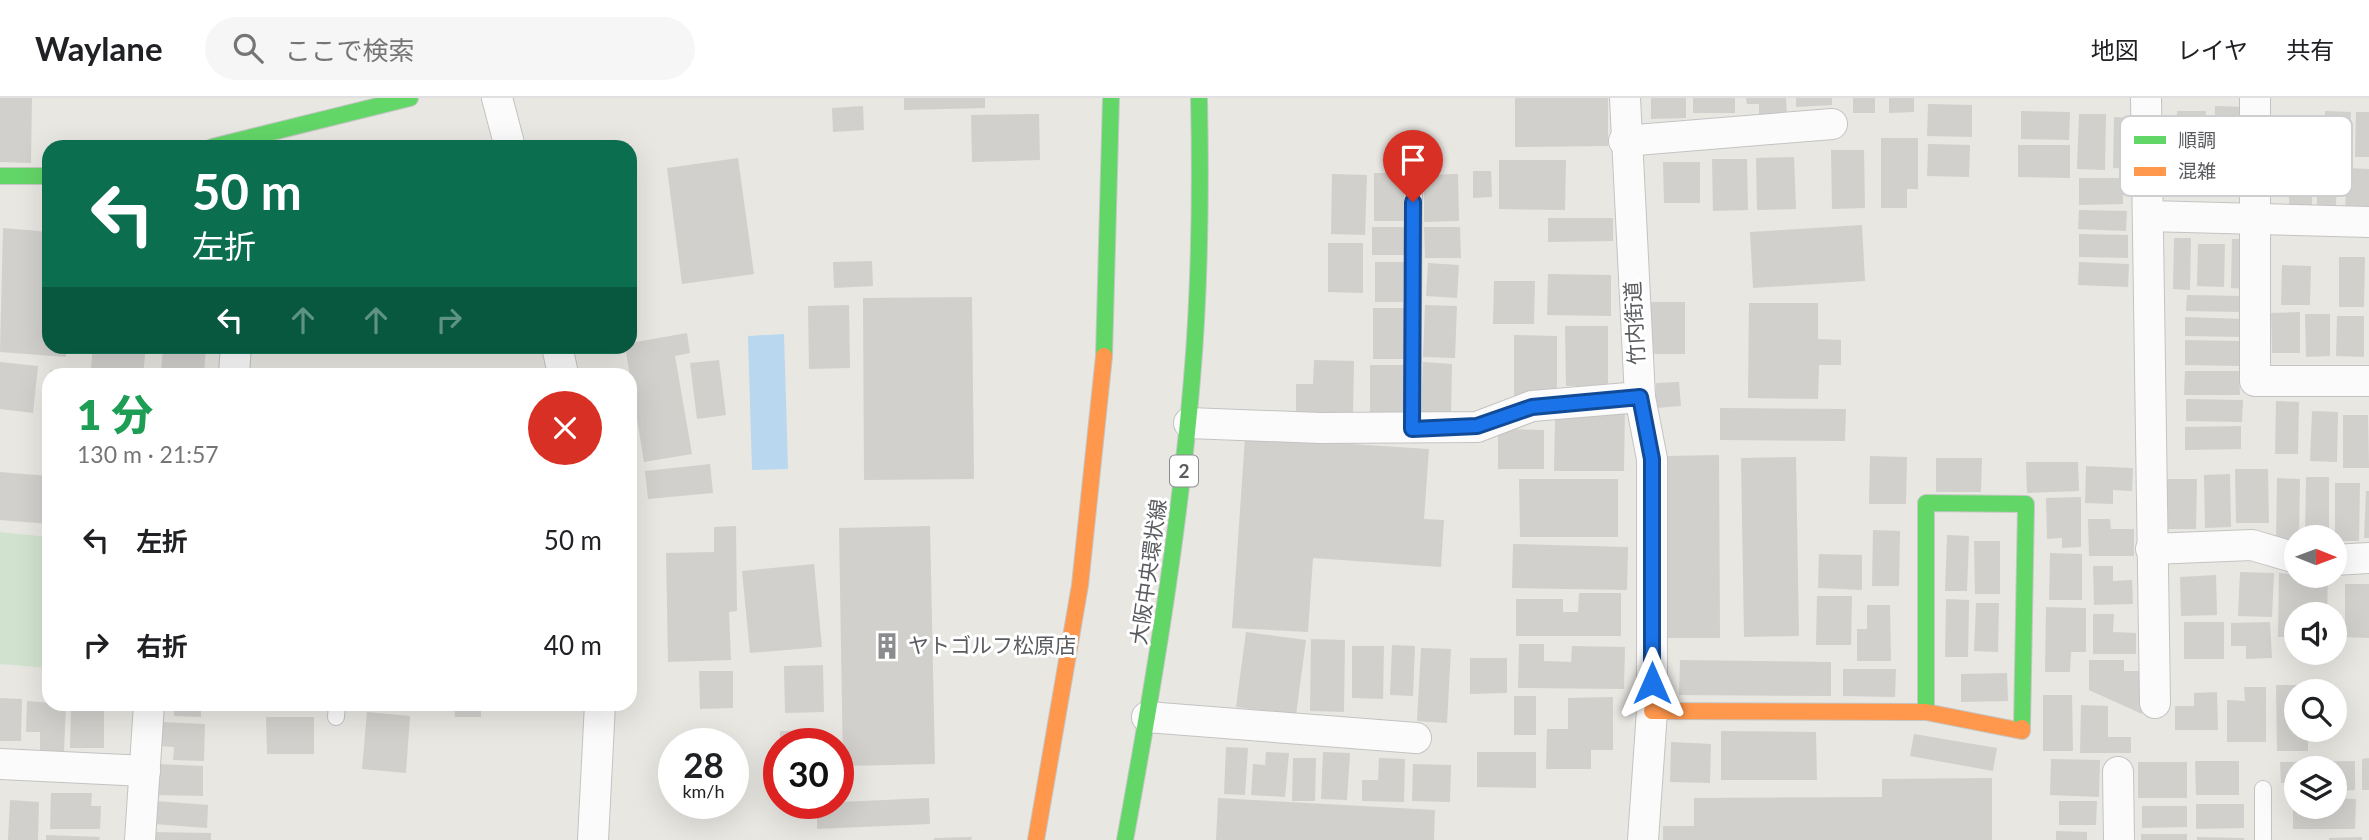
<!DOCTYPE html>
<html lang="ja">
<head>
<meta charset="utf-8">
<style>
	:root { --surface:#fff; --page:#f6f6f6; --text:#202124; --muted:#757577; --line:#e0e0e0 }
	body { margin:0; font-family:Lato,"Noto Sans JP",sans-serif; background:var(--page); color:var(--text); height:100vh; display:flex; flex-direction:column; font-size:26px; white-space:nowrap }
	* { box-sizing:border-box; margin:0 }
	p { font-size:23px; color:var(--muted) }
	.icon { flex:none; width:38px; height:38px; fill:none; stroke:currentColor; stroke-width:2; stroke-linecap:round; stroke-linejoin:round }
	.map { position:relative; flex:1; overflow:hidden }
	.side { position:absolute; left:42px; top:270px; width:595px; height:343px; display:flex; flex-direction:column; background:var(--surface); border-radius:21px; box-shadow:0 7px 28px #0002 }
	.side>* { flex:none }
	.banner { position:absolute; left:42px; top:42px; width:595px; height:214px; border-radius:21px; box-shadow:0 7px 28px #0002; background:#0b6e4f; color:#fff; overflow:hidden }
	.needle { width:46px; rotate:91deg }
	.fabs { position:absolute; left:2284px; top:427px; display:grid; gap:14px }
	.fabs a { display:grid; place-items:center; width:63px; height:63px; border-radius:50%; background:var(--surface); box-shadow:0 7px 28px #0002; font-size:35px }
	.speed { position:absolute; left:658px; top:630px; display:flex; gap:14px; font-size:35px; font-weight:700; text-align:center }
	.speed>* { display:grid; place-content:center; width:91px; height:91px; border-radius:50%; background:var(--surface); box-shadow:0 7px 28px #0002; line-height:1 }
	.speed small { font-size:18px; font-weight:400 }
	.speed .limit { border:10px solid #d22; background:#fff; color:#111 }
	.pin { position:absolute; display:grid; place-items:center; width:60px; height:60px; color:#fff; margin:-72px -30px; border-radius:50% 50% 50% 0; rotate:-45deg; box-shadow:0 0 7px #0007 }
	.pin .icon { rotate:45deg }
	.me { position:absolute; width:77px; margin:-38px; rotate:0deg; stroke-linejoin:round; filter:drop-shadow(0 0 5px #0008) }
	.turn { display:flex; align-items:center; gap:24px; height:147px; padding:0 35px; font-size:32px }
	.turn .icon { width:91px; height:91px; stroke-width:2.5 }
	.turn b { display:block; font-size:49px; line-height:60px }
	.lanes { display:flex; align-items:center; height:66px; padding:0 35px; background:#0003; justify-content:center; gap:35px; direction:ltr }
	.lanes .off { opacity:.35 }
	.round { display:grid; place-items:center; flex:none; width:74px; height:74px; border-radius:37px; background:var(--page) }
	.headline { display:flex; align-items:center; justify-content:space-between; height:119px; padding:0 35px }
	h1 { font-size:42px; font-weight:800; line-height:52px; color:#1e9e55 }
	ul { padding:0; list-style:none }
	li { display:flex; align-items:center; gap:21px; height:105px; padding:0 35px }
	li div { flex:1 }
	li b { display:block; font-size:26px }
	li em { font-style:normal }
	header { display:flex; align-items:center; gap:42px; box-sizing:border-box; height:98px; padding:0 35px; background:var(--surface); border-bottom:2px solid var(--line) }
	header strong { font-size:33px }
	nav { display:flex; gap:38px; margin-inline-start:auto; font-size:24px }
	.search { width:490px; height:63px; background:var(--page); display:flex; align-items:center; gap:18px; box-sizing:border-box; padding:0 24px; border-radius:38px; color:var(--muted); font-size:26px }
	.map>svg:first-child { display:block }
	.green { fill:#d1e3cf }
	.water { fill:#b9d7ef }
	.building { fill:#d1d0cd }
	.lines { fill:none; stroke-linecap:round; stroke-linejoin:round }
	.lane-casing { stroke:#c4c3c3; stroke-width:18 }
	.street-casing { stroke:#c4c3c3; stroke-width:32 }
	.fast-casing { stroke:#c5c6c5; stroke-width:18 }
	.slow-casing { stroke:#c5c6c5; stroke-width:18 }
	.lane { stroke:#fcfbfb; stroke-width:16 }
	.street { stroke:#fcfbfb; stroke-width:30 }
	.fast { stroke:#63d668; stroke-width:16 }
	.slow { stroke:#ff974d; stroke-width:16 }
	.route-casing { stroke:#114b97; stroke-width:18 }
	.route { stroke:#1a73e8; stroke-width:12 }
	.labels { text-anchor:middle; stroke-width:6; stroke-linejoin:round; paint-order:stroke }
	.shield { fill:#fff; stroke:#8b8c8f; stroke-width:2 }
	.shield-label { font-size:19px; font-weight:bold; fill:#595b5f }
	.street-label { font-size:21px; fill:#595b5f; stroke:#fff }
	.poi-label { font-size:21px; fill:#595b5f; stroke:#fff; text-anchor:start }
	.key { fill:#fff; stroke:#cdcecf; stroke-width:2 }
	.key-label { font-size:19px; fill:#595b5f }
</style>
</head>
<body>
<header>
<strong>Waylane</strong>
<div class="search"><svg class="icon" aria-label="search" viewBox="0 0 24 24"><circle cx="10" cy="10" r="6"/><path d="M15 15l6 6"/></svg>ここで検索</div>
<nav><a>地図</a><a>レイヤ</a><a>共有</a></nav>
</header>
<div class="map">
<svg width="2369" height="742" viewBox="0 0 2369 742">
	<rect width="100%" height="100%" fill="#e8e7e2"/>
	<polygon class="green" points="0,434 49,439 49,570 0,566"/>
	<polygon class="water" points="784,236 788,371 752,372 748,238"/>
	<g class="building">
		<polygon points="0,0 32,0 31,65 0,64"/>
		<polygon points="904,0 985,0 985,10 904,12"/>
		<polygon points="1515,0 1608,0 1608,48 1515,49"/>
		<polygon points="1651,0 1686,0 1686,20 1651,21"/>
		<rect x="1693" y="0" width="42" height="15"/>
		<polygon points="1746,0 1786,0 1787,18 1759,18 1759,6 1747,6"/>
		<polygon points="1796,0 1832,0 1832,7 1796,9"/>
		<rect x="1853" y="0" width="22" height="15"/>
		<polygon points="1889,0 1914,0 1914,14 1889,15"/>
		<polygon points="1928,6 1972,7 1972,39 1927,38"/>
		<polygon points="863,8 864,32 833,34 832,10"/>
		<polygon points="2215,8 2245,9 2243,52 2214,50"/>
		<polygon points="2021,13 2070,14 2069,42 2021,41"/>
		<polygon points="2177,13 2206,13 2205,53 2176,52"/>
		<polygon points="2325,13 2351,14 2349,61 2324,60"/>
		<polygon points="2356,14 2369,14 2369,59 2355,59"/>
		<polygon points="1039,16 1040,62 972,64 971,17"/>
		<polygon points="2079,16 2106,16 2105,72 2077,71"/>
		<polygon points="2114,19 2138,20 2136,71 2113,70"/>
		<polygon points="1881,40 1918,40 1918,91 1907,91 1907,110 1881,110"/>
		<polygon points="1928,46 1970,47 1969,79 1927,78"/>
		<polygon points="2018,47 2070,47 2070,80 2018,79"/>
		<polygon points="1831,52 1864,52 1865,110 1832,111"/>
		<polygon points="1794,59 1796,111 1757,112 1756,60"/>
		<polygon points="738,60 754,176 682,186 667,70"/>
		<polygon points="1712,61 1747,61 1748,112 1713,113"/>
		<polygon points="1499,62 1566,62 1565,112 1499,111"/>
		<polygon points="1663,64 1700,64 1700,105 1664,105"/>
		<rect x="2289" y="65" width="23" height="48"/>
		<polygon points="2317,66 2337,66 2336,110 2317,110"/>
		<polygon points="2347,70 2369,71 2369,115 2345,114"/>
		<polygon points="1473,73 1491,73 1492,99 1473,100"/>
		<rect x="1374" y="75" width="30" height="48"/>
		<polygon points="1332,76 1367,77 1365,137 1331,136"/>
		<polygon points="1458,76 1459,123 1424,124 1424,77"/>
		<polygon points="2079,80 2123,80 2123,106 2079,107"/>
		<polygon points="2079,112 2127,113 2126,133 2078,131"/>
		<polygon points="1548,120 1613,120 1613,143 1548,144"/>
		<polygon points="1862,127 1865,183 1753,190 1750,134"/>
		<rect x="1372" y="129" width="33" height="28"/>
		<polygon points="1424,129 1460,129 1461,160 1425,160"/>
		<polygon points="3,130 49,134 49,248 67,248 66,259 0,254"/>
		<polygon points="2079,136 2128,137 2128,160 2079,159"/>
		<polygon points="2174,140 2191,140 2190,192 2173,191"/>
		<polygon points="2232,141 2248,141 2247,191 2231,190"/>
		<polygon points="1328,145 1363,145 1363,195 1328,194"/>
		<polygon points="2198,146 2225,146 2224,189 2197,188"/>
		<polygon points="2339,159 2365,159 2364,209 2339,209"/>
		<polygon points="872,163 873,188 834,190 833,164"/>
		<polygon points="1375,164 1404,164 1403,204 1375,204"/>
		<polygon points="2079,164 2129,166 2128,189 2078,187"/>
		<polygon points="1428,165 1459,167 1457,200 1426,198"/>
		<polygon points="2282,167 2311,168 2310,207 2281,207"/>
		<polygon points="1548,176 1611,177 1611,218 1547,217"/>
		<polygon points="1494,183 1535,183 1534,226 1493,226"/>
		<polygon points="2187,197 2243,198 2242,214 2186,213"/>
		<polygon points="972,199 974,381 864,382 863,200"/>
		<rect x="1648" y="204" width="37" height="52"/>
		<polygon points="1749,205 1818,205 1818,241 1841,242 1841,267 1819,267 1818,301 1748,300"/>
		<polygon points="849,207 850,270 809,271 808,208"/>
		<polygon points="1425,207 1457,208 1455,260 1423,259"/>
		<rect x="1373" y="210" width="33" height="51"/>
		<polygon points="2300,214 2300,255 2272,255 2271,215"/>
		<polygon points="2305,216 2330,216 2330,258 2306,259"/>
		<polygon points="2337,218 2364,218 2364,259 2336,258"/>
		<polygon points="2185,219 2243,221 2242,239 2185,238"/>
		<polygon points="1565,228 1608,228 1608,288 1566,288"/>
		<polygon points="687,235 690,255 675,258 692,356 644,364 625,248 630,248 630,245"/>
		<polygon points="1514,237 1557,238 1557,299 1514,298"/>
		<polygon points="2185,242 2240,243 2239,268 2185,267"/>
		<polygon points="93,248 146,248 143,276 91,270"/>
		<polygon points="163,248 206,248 204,276 161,276"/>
		<polygon points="315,248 348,248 348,250 316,254"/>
		<polygon points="719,262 726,317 697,321 690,265"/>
		<polygon points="1314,262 1354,263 1353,317 1296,317 1296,286 1313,286"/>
		<polygon points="0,264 38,268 33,315 0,311"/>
		<polygon points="1423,264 1452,266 1451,317 1421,316"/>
		<polygon points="1370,267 1404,267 1405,318 1370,318"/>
		<polygon points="50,272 77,275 76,276 50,276"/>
		<polygon points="2185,273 2239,273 2240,297 2184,297"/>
		<polygon points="1679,284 1681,308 1656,310 1656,285"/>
		<polygon points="47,299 49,299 49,329 44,328"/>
		<polygon points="2186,301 2243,302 2242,324 2186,323"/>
		<polygon points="2276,303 2299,304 2298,356 2275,356"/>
		<polygon points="1625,309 1624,373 1554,373 1555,318"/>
		<polygon points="1720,310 1846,311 1845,343 1720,342"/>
		<polygon points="2312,313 2338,314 2337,364 2310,363"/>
		<polygon points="2343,317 2368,317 2369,370 2343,370"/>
		<polygon points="2241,328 2241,351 2185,352 2185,329"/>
		<polygon points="1498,331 1544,332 1544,371 1498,371"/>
		<polygon points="1245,339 1429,351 1424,421 1444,422 1441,469 1313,460 1308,534 1232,530"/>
		<polygon points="1719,357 1720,540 1668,540 1667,358"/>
		<polygon points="1870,358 1907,359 1906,406 1869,406"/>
		<polygon points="1796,359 1799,538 1744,539 1741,360"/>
		<polygon points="1936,360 1982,360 1981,394 1936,394"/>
		<polygon points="2026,364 2078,364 2079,393 2027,395"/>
		<polygon points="710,366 713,395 648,401 645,373"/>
		<polygon points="2086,368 2133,370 2132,393 2113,392 2113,406 2085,405"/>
		<polygon points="2235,371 2268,371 2269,425 2236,425"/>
		<polygon points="0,374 49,378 49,426 0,422"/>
		<polygon points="2230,376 2231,429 2205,430 2204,377"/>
		<polygon points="2306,379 2329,379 2329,439 2305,439"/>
		<polygon points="2277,380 2300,381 2299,439 2296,442 2276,442"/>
		<polygon points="1519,381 1618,381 1618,439 1520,439"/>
		<polygon points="2167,381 2197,381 2196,431 2167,431"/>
		<polygon points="2335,385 2360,385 2359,443 2335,443"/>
		<polygon points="2366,393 2369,393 2369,440 2364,440"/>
		<polygon points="2081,399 2081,449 2062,450 2062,440 2047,441 2046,400"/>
		<polygon points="2088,421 2110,421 2111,431 2134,431 2134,458 2089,458"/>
		<polygon points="736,428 737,513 729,514 731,562 668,564 666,455 714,454 714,429"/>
		<polygon points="930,428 935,666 843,668 839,430"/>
		<polygon points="1873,432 1900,433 1899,488 1872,488"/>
		<polygon points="1947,437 1969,438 1967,493 1945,493"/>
		<polygon points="1974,443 2000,443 2000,496 1975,496"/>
		<polygon points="1513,446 1628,449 1627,492 1512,490"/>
		<polygon points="2050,455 2082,456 2082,502 2049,502"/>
		<polygon points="1819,456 1862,457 1862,492 1818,490"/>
		<polygon points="814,466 822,549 750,555 742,473"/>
		<polygon points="2093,468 2113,468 2113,483 2132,482 2133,506 2094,507"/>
		<polygon points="2240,474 2274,475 2272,519 2238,518"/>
		<polygon points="2279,475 2328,478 2327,516 2296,516 2296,539 2278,539"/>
		<polygon points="2216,477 2217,517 2181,518 2180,479"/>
		<polygon points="2345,486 2369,486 2369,540 2345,539"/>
		<polygon points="1579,495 1621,495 1621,538 1516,538 1516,501 1563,501 1563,514 1578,514"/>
		<polygon points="1817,498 1852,498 1851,547 1816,547"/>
		<polygon points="1946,501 1969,502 1968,559 1945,559"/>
		<polygon points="1976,505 1999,505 1998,554 1974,553"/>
		<polygon points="1867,507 1890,507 1891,563 1857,563 1857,531 1867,531"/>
		<polygon points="2046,509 2086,510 2086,554 2071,554 2070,574 2045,574"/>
		<polygon points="2093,516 2114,516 2113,534 2136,535 2136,556 2093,556"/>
		<rect x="2184" y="524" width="40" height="37"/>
		<polygon points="2270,524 2272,560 2246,561 2246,548 2231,548 2231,525"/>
		<polygon points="1246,534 1306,542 1296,617 1236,609"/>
		<polygon points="1311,541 1345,542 1344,614 1310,613"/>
		<polygon points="1519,546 1544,546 1544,563 1571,564 1572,548 1625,549 1624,591 1518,590"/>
		<polygon points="1392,547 1415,548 1413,598 1390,597"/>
		<polygon points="1352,548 1384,548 1383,601 1352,600"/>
		<polygon points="1421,550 1451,551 1447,625 1417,623"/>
		<polygon points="1470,560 1507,560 1507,595 1470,596"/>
		<polygon points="1680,562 1831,564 1831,598 1679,597"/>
		<polygon points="2089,562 2124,562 2124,573 2141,573 2142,616 2089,592"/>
		<polygon points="823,567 824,614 785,615 784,568"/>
		<polygon points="1843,571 1896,571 1895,599 1843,598"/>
		<polygon points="699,573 733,573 733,610 700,611"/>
		<polygon points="2007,575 2008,603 1961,604 1961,576"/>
		<polygon points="2276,587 2308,587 2308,593 2296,593 2296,632 2308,632 2308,653 2277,653"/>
		<polygon points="2244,589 2266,589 2266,644 2227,644 2227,602 2245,603"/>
		<polygon points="2217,594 2218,632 2175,632 2175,608 2194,608 2194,595"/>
		<polygon points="2043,597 2072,597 2073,653 2043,653"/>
		<rect x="1514" y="598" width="22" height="39"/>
		<polygon points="1613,599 1613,652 1591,652 1591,671 1546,671 1547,631 1568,631 1568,600"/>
		<polygon points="0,600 22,601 21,643 0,643"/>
		<polygon points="27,603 66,606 64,654 40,653 40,634 26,634"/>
		<polygon points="174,606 201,606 201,619 174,618"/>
		<polygon points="454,606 481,606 481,619 455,619"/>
		<polygon points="2081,607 2108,608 2108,639 2131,639 2131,655 2080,655"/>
		<polygon points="71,610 104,610 104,650 70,650"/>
		<polygon points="367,614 410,618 406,675 362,671"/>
		<polygon points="266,619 314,619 314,656 267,656"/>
		<polygon points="159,624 205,626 204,663 173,662 174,649 158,648"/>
		<polygon points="824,632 824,646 780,646 780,633"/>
		<polygon points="1721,633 1816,634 1817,682 1721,682"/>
		<polygon points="1914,636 1997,650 1993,673 1910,658"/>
		<polygon points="1671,644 1711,646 1710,685 1670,684"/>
		<polygon points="1226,649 1248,650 1245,697 1224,696"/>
		<polygon points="1266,654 1289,655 1285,699 1251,697 1253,666 1265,667"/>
		<polygon points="1323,654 1350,655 1347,702 1321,701"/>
		<polygon points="1477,654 1536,654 1536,690 1477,689"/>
		<polygon points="1293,660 1316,660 1315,703 1292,703"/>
		<polygon points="1379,660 1405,661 1404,704 1362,703 1362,682 1378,682"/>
		<polygon points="2369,660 2369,692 2362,692 2362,661"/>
		<polygon points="661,661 674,661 674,689 662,690"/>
		<polygon points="2051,661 2100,662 2099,699 2050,697"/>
		<polygon points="2195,663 2239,663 2239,697 2196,697"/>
		<polygon points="2355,663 2355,692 2334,693 2334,670 2296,670 2296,684 2281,685 2280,664"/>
		<rect x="2138" y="664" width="49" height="36"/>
		<polygon points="156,666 203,668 203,698 155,697"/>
		<polygon points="1413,666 1451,667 1450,704 1412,703"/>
		<polygon points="1992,680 1992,742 1663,742 1663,728 1694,728 1694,700 1882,699 1882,681"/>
		<polygon points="51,695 92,695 91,708 101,708 100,731 50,731"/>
		<polygon points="929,700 930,726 817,731 817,705"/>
		<polygon points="1218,700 1435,712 1434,742 1216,742"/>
		<polygon points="2293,700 2296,700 2296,709 2334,709 2334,700 2356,701 2355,731 2293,731"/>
		<polygon points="10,702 39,704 38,742 8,742"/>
		<polygon points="155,703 208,707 207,730 154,726"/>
		<polygon points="2059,703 2097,703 2096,727 2059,727"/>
		<polygon points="2196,706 2244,706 2244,730 2196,731"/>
		<polygon points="2142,708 2187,708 2187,729 2142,730"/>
		<polygon points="2056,733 2087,734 2087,742 2056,742"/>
		<polygon points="151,734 211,735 211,742 151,742"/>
		<rect x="2141" y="736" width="46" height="6"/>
		<polygon points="46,737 100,739 99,742 46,742"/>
		<polygon points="972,739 971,742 934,742 934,740"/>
		<polygon points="2197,739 2244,740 2244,742 2197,742"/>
		<polygon points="2362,739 2362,742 2329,742 2329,740"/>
	</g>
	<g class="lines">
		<defs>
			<g id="lane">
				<polyline points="1412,332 1414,79"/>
				<polyline points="336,619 337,606"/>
				<polyline points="2263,691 2263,742"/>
			</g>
			<g id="street">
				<polyline points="497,0 510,49"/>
				<polyline points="1625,0 1640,299 1652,361 1652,613 1643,742"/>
				<polyline points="2146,0 2155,605"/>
				<polyline points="2255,0 2255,283 2369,283"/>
				<polyline points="1624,43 1832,26"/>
				<polyline points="2148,118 2369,124"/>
				<polyline points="557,248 563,276"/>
				<polyline points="234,276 236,248"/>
				<polyline points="1189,325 1320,330 1477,329 1532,308 1640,299"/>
				<polyline points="2151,451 2252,447 2296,460"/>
				<polyline points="2334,462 2369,460"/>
				<polyline points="1147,619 1416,640"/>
				<polyline points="0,666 145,673"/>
				<polyline points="2118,674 2119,742"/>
				<polyline points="140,742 149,606"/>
				<polyline points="593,742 600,606"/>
			</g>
			<g id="fast">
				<polyline points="212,49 410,0"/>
				<polyline points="0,78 49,78"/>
				<polyline points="1104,258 1111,0"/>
				<polyline points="1926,614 1926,405 2026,406 2022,630"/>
				<path d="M1125,742c28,-153 54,-306 67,-461 8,-94 9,-187 7,-281"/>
			</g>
			<g id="slow">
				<polyline points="1652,613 1926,614 2022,633 2022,630"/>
				<polyline points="1036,742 1080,487 1104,258"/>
			</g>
		</defs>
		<use href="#lane" class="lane-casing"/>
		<use href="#street" class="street-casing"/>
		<use href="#fast" class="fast-casing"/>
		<use href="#slow" class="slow-casing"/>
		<use href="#lane" class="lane"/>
		<use href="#street" class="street"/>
		<use href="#fast" class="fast"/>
		<use href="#slow" class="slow"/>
	</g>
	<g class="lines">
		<defs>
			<polyline id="route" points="1413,104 1412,331 1477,328 1532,309 1640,299 1652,361 1652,585"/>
		</defs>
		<use href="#route" class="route-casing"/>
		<use href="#route" class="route"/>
	</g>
	<defs>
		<symbol id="building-bare" viewBox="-9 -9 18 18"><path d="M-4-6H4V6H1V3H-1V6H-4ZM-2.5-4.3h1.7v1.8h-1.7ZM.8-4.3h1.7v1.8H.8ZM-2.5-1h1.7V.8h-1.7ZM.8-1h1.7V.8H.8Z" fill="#8b8c8d" stroke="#fff" stroke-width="2.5" paint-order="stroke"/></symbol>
	</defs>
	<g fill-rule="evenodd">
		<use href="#building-bare" x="868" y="529" width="38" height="38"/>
	</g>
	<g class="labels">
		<rect class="shield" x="1170" y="357.5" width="28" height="31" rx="5"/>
		<g class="shield-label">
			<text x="1184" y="380">2</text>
		</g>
		<g class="street-label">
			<text transform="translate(1635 225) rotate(-93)" y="7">竹内街道</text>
			<text transform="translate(1149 474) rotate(-82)" y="7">大阪中央環状線</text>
		</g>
		<g class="poi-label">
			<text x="908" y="555">ヤトゴルフ松原店</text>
		</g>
	</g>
	<rect x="2120" y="18" width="232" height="80" rx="10" class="key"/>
	<rect x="2134" y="38" width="32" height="8" fill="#63d668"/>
	<rect x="2134" y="69" width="32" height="9" fill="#ff974d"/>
	<g class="key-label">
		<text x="2178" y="49">順調</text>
		<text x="2178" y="80">混雑</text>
	</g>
</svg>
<div class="fabs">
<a><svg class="needle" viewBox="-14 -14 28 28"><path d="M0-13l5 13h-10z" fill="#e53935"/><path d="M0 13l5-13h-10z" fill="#757577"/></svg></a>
<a><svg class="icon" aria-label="sound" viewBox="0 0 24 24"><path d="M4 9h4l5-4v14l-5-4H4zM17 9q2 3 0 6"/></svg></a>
<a><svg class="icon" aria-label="search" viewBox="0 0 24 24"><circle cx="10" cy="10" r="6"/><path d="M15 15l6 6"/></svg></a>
<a><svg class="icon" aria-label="layers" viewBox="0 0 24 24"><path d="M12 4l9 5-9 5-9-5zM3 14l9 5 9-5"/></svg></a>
</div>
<div class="speed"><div>28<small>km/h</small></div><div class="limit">30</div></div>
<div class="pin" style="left:1413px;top:104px;background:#d93025"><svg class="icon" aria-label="arrive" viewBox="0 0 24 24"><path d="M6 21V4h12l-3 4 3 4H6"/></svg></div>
<svg class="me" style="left:1652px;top:585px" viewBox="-20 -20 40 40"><path d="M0-17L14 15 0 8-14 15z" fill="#1a73e8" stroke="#fff" stroke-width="4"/></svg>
<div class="banner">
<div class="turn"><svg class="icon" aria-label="left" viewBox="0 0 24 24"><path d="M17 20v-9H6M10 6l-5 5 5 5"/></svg><div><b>50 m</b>左折</div></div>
<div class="lanes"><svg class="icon" aria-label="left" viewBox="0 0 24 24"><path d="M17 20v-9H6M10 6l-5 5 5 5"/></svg><svg class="icon off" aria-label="ahead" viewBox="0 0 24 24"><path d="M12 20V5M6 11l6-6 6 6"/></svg><svg class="icon off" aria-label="ahead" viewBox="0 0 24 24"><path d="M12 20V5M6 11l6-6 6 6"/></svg><svg class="icon off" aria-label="right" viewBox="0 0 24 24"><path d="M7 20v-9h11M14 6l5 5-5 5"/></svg></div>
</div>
<section class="side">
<div class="headline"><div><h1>1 分</h1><p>130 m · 21:57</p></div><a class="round" style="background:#d93025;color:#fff"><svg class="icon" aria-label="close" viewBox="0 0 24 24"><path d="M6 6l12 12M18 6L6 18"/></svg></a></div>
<ul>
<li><svg class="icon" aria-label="left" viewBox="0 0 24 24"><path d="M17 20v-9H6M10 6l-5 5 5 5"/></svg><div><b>左折</b></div><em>50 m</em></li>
<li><svg class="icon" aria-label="right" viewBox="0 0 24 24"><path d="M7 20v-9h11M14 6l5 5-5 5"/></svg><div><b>右折</b></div><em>40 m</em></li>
</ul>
</section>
</div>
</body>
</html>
